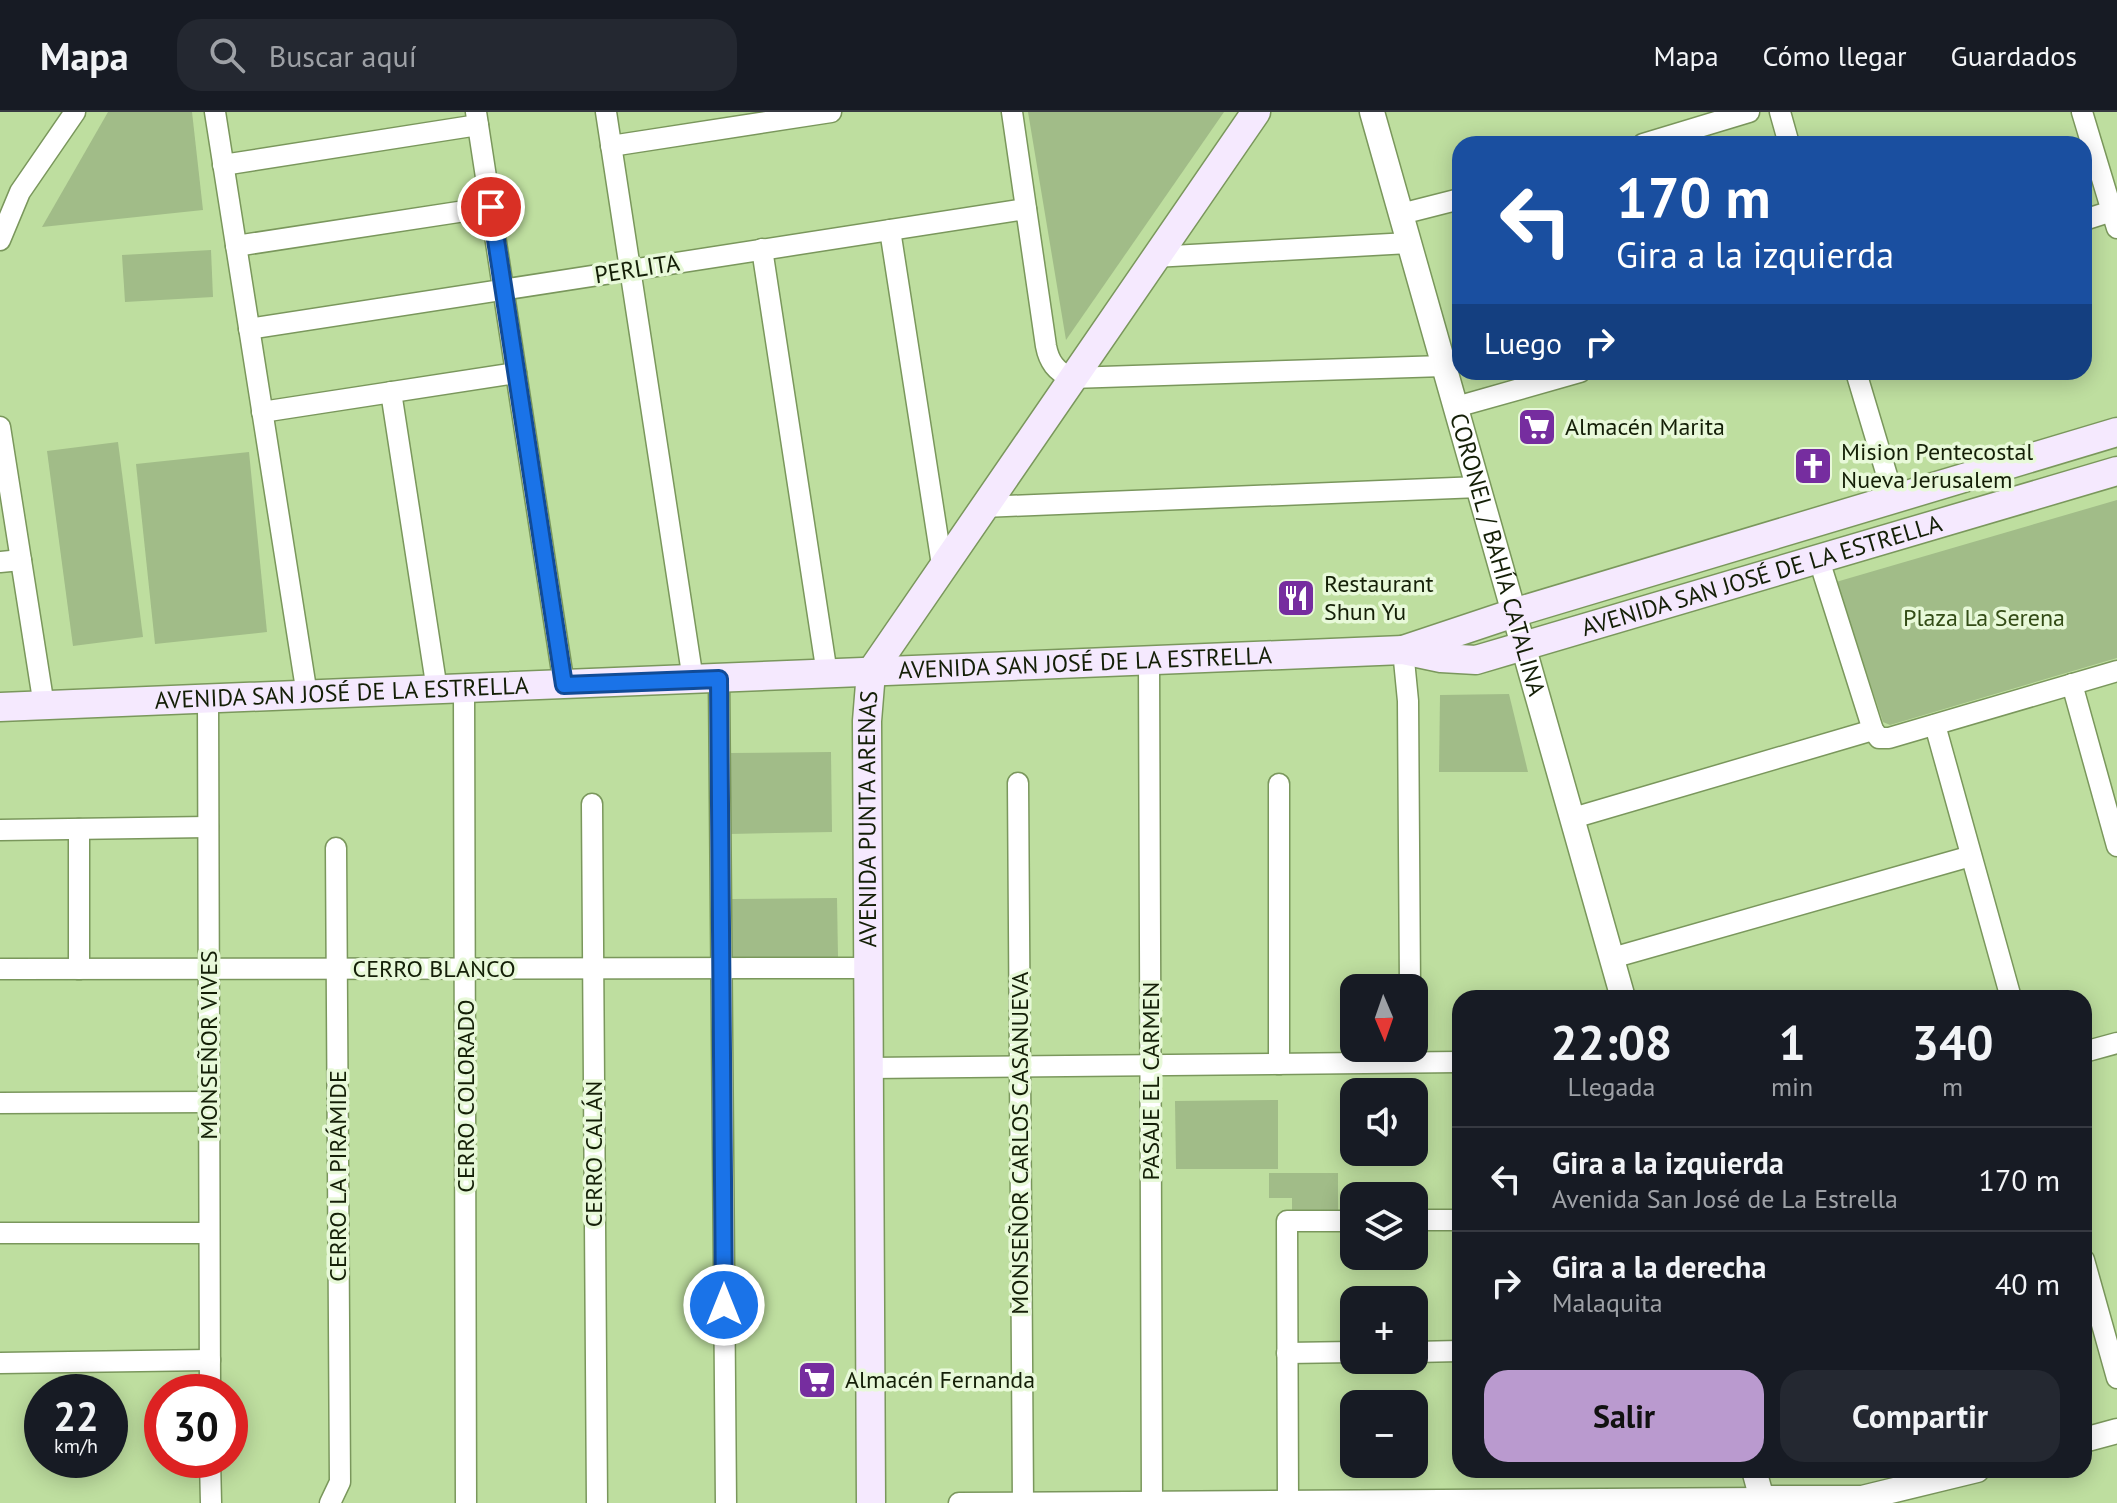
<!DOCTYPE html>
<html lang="es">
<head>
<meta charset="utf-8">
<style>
	:root { --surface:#171b24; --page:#242831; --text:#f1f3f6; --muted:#9ea1a6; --line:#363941; --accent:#ba9acf }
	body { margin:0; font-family:"PT Sans",sans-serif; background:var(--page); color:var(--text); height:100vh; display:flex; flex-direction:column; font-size:30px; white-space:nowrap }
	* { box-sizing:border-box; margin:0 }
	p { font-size:26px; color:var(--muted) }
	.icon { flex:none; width:44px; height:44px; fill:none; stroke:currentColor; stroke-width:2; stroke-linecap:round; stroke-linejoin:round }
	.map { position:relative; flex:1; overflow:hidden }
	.details { position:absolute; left:1452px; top:878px; width:640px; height:488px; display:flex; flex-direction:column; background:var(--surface); border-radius:24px; box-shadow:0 4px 20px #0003 }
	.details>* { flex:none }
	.hud { position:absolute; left:1452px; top:24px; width:640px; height:244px; border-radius:24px; box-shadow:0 4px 20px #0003; background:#1a4fa0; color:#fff; overflow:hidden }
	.needle { width:52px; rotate:178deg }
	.fabs { position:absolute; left:1340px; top:862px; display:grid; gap:16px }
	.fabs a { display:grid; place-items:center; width:88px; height:88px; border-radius:16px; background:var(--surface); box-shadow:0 4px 20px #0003; font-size:40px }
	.speed { position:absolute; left:24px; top:1262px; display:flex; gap:16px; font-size:40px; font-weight:700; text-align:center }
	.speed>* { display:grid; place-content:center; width:104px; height:104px; border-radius:50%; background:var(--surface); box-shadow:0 4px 20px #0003; line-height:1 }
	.speed small { font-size:20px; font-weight:400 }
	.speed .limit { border:12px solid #d22; background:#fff; color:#111 }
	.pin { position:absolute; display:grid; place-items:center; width:68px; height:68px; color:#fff; margin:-34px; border:4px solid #fff; border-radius:50%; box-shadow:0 2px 8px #0007 }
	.me { position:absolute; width:88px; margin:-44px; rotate:0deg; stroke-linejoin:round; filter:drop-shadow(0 0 6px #0008) }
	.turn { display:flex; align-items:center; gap:28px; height:168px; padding:0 32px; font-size:36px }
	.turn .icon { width:104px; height:104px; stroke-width:2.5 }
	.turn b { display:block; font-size:56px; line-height:68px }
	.then { display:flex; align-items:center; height:76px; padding:0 32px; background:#0003; gap:16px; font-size:30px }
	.eta { display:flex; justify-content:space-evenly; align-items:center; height:136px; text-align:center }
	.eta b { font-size:48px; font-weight:700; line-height:56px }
	.primary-button { display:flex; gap:16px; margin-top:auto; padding:16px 32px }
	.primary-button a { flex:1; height:92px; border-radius:24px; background:var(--accent); color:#111; font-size:32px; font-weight:700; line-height:92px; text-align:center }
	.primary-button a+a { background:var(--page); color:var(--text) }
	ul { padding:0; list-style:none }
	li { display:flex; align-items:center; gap:24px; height:104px; padding:0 32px; border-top:2px solid var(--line) }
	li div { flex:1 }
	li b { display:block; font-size:30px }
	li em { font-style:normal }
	header { display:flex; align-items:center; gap:48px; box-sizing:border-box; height:112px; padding:0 40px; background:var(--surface); border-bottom:2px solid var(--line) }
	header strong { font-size:38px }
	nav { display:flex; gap:44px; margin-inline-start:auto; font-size:28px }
	.search { width:560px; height:72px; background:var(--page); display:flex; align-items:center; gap:20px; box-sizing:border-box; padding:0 28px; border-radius:24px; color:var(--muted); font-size:30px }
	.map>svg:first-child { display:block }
	.green { fill:#a1bc88 }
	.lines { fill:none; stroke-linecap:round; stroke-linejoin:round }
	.minor-casing { stroke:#7a975c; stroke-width:23 }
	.tertiary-casing { stroke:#7a975c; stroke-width:27 }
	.secondary-casing { stroke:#7a975c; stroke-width:31 }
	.minor { stroke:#fff; stroke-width:20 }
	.tertiary { stroke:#fff; stroke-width:24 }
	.secondary { stroke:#f5e9fe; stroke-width:28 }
	.route-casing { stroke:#114b97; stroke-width:20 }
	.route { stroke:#1a73e8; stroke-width:14 }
	.labels { text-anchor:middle; stroke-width:7; stroke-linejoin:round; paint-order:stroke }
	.street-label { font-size:24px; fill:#141f07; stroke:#e8f9d9 }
	.poi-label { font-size:24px; fill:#141f07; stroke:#e8f9d9; text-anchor:start }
	.park-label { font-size:24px; fill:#334c16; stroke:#e8f9d9 }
</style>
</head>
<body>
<header>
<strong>Mapa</strong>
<div class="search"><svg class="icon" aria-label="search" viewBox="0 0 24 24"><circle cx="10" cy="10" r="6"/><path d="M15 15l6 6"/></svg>Buscar aquí</div>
<nav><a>Mapa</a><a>Cómo llegar</a><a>Guardados</a></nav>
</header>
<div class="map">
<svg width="2117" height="1391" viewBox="0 0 2117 1391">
	<rect width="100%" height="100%" fill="#bede9f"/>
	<g class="green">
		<polygon points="108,0 192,0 203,98 42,115"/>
		<polygon points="1028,0 1224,0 1066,228"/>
		<polygon points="211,138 213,185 125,190 122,143"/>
		<polygon points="118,330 143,525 73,534 47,339"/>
		<polygon points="249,340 267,520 155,532 136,352"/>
		<polygon points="2117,388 2117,546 1890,613 1883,610 1836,470"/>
		<polygon points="1509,582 1528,660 1439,660 1440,583"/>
		<polygon points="831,640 832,720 730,722 729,641"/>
		<polygon points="837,786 838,845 732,847 732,787"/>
		<polygon points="1278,988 1278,1057 1176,1057 1175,989"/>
		<polygon points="1269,1061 1338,1061 1338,1101 1292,1102 1292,1086 1269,1086"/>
	</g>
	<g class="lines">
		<defs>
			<g id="minor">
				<polyline points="215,0 307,583"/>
				<polyline points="476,0 564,573"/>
				<polyline points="606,0 693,568"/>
				<path d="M1012,0l34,234c3,16 10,25 25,32l373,-12"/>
				<polyline points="1780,0 1789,32"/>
				<polyline points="2082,0 2117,116"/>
				<polyline points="1643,32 1749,0"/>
				<polyline points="611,34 831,0"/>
				<polyline points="223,53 478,13"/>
				<polyline points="1401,102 1460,87"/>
				<polyline points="2084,108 2112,99"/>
				<polyline points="890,118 942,453"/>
				<polyline points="0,128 20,80 75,0"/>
				<polyline points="236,134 491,95"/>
				<polyline points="762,137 827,562"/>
				<polyline points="1154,145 1409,131"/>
				<polyline points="249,217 1026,97"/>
				<polyline points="1856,260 1894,387"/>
				<polyline points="391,280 437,578"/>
				<polyline points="1456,295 1580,260"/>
				<polyline points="262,300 516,261"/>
				<polyline points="0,315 44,594"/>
				<polyline points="983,395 1479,375"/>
				<polyline points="1819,448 1873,618 1879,626 1889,626 2117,559"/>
				<polyline points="0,450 21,448"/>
				<polyline points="1403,538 1408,589 1410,876"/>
				<polyline points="1149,549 1152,1389"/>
				<polyline points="719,567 726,1391"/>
				<polyline points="2072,572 2117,734"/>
				<polyline points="464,577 466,1391"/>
				<polyline points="208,587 210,1280"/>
				<polyline points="1935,613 2011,886"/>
				<polyline points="1018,671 1023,1391"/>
				<polyline points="1279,672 1279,952"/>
				<polyline points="592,692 597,1391"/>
				<polyline points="1573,706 1873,618"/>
				<polyline points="79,717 79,857"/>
				<polyline points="0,718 208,715"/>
				<polyline points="1612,846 1971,744"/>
				<polyline points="0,857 868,856"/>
				<polyline points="2084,940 2117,931"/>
				<polyline points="869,956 1460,950"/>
				<polyline points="0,991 209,990"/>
				<polyline points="1414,1108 1460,1108"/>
				<polyline points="0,1121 209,1121"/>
				<polyline points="2084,1148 2117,1266"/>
				<polyline points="1414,1240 1460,1239"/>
				<polyline points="1287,1241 1354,1240"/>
				<polyline points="0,1251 210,1248"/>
				<polyline points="210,1348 211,1391"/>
				<polyline points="1288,1389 1287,1109 1354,1109"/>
				<polyline points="330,1391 340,1370 336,736"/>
				<polyline points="959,1391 1762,1386"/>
			</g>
			<g id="tertiary">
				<path id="s1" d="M1372,0l251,886"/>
				<polyline points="2084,1328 2117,1319"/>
				<polyline points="1754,1358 1763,1391"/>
				<polyline points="1762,1386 1862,1386 1977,1358"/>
			</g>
			<g id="secondary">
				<polyline points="1403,538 1520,499 2117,320"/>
				<path id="s2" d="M0,595l1403,-57 38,8 35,2 641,-189"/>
				<path id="s3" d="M871,1391l-4,-782 4,-49 385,-560"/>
			</g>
		</defs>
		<use href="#minor" class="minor-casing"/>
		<use href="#tertiary" class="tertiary-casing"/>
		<use href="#secondary" class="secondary-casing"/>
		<use href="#minor" class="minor"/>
		<use href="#tertiary" class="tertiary"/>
		<use href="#secondary" class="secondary"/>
	</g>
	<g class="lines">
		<defs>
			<polyline id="route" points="491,95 564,573 719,567 724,1193"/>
		</defs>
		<use href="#route" class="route-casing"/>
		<use href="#route" class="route"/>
	</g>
	<defs>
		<symbol id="supermarket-square" viewBox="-11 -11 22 22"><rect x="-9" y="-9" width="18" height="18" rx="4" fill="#762d9f" stroke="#e8f9d9"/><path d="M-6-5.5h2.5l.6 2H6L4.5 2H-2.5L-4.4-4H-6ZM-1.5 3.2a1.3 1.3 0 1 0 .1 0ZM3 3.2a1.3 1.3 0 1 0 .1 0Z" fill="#fff"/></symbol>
		<symbol id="church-square" viewBox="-11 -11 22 22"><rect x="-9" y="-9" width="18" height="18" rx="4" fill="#762d9f" stroke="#e8f9d9"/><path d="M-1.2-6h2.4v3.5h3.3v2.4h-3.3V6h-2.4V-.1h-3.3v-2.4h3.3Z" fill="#fff"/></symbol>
		<symbol id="restaurant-square" viewBox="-11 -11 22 22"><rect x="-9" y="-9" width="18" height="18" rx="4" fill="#762d9f" stroke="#e8f9d9"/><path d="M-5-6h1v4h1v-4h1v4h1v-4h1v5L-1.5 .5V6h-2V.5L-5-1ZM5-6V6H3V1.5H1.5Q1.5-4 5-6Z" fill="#fff"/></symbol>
	</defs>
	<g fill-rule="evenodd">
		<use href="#supermarket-square" x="1515" y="293" width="44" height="44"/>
		<use href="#church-square" x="1791" y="332" width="44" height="44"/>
		<use href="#restaurant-square" x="1274" y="464" width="44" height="44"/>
		<use href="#supermarket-square" x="795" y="1246" width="44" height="44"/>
	</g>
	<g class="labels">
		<g class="street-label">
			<text transform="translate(637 157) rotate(-9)" y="8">PERLITA</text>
			<text dy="8" stroke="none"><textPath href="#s1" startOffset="460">CORONEL / BAHÍA CATALINA</textPath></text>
			<text dy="8" stroke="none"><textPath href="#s2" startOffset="1776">AVENIDA SAN JOSÉ DE LA ESTRELLA</textPath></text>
			<text dy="8" stroke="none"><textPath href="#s2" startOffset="1086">AVENIDA SAN JOSÉ DE LA ESTRELLA</textPath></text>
			<text dy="8" stroke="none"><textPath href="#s2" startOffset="342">AVENIDA SAN JOSÉ DE LA ESTRELLA</textPath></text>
			<text dy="8" stroke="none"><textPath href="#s3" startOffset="684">AVENIDA PUNTA ARENAS</textPath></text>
			<text x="434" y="865">CERRO BLANCO</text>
			<text transform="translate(209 933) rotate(-90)" y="8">MONSEÑOR VIVES</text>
			<text transform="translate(1151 969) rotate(-90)" y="8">PASAJE EL CARMEN</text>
			<text transform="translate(466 984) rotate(-90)" y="8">CERRO COLORADO</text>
			<text transform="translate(1020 1031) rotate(-90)" y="8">MONSEÑOR CARLOS CASANUEVA</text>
			<text transform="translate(594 1042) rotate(-90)" y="8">CERRO CALÁN</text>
			<text transform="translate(338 1064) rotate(-90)" y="8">CERRO LA PIRÁMIDE</text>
		</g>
		<g class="poi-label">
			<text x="1565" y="323">Almacén Marita</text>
			<text x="1841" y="348">Mision Pentecostal<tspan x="1841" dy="28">Nueva Jerusalem</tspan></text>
			<text x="1324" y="480">Restaurant<tspan x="1324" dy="28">Shun Yu</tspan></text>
			<text x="845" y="1276">Almacén Fernanda</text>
		</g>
		<g class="park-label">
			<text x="1984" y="514">Plaza La Serena</text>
		</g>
	</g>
</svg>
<div class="fabs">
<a><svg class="needle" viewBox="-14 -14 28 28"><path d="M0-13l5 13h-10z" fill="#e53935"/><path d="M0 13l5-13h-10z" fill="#9ea1a6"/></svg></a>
<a><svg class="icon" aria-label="sound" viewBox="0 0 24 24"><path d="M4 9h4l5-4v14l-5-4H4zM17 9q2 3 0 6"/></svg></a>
<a><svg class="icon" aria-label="layers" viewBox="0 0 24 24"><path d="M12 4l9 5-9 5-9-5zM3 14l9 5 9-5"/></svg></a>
<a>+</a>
<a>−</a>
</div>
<div class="speed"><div>22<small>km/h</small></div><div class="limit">30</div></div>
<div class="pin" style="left:491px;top:95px;background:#d93025"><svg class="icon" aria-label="arrive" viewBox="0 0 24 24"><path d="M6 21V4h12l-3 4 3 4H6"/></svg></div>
<svg class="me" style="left:724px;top:1193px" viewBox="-20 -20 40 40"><circle r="17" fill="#1a73e8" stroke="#fff" stroke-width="3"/><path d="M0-11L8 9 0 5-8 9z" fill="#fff"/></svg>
<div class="hud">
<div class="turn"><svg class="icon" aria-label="left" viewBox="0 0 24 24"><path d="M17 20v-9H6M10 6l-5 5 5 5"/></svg><div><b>170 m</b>Gira a la izquierda</div></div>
<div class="then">Luego<svg class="icon" aria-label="right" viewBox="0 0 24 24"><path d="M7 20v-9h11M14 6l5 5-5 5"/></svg></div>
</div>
<section class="details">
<div class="eta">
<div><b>22:08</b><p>Llegada</p></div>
<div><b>1</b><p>min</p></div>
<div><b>340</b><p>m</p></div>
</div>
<ul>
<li><svg class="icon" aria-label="left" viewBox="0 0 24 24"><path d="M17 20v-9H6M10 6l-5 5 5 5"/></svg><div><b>Gira a la izquierda</b><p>Avenida San José de La Estrella</p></div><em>170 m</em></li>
<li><svg class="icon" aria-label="right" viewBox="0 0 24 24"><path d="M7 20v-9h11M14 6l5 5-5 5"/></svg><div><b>Gira a la derecha</b><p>Malaquita</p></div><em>40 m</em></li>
</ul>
<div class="primary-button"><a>Salir</a><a>Compartir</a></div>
</section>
</div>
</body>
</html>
